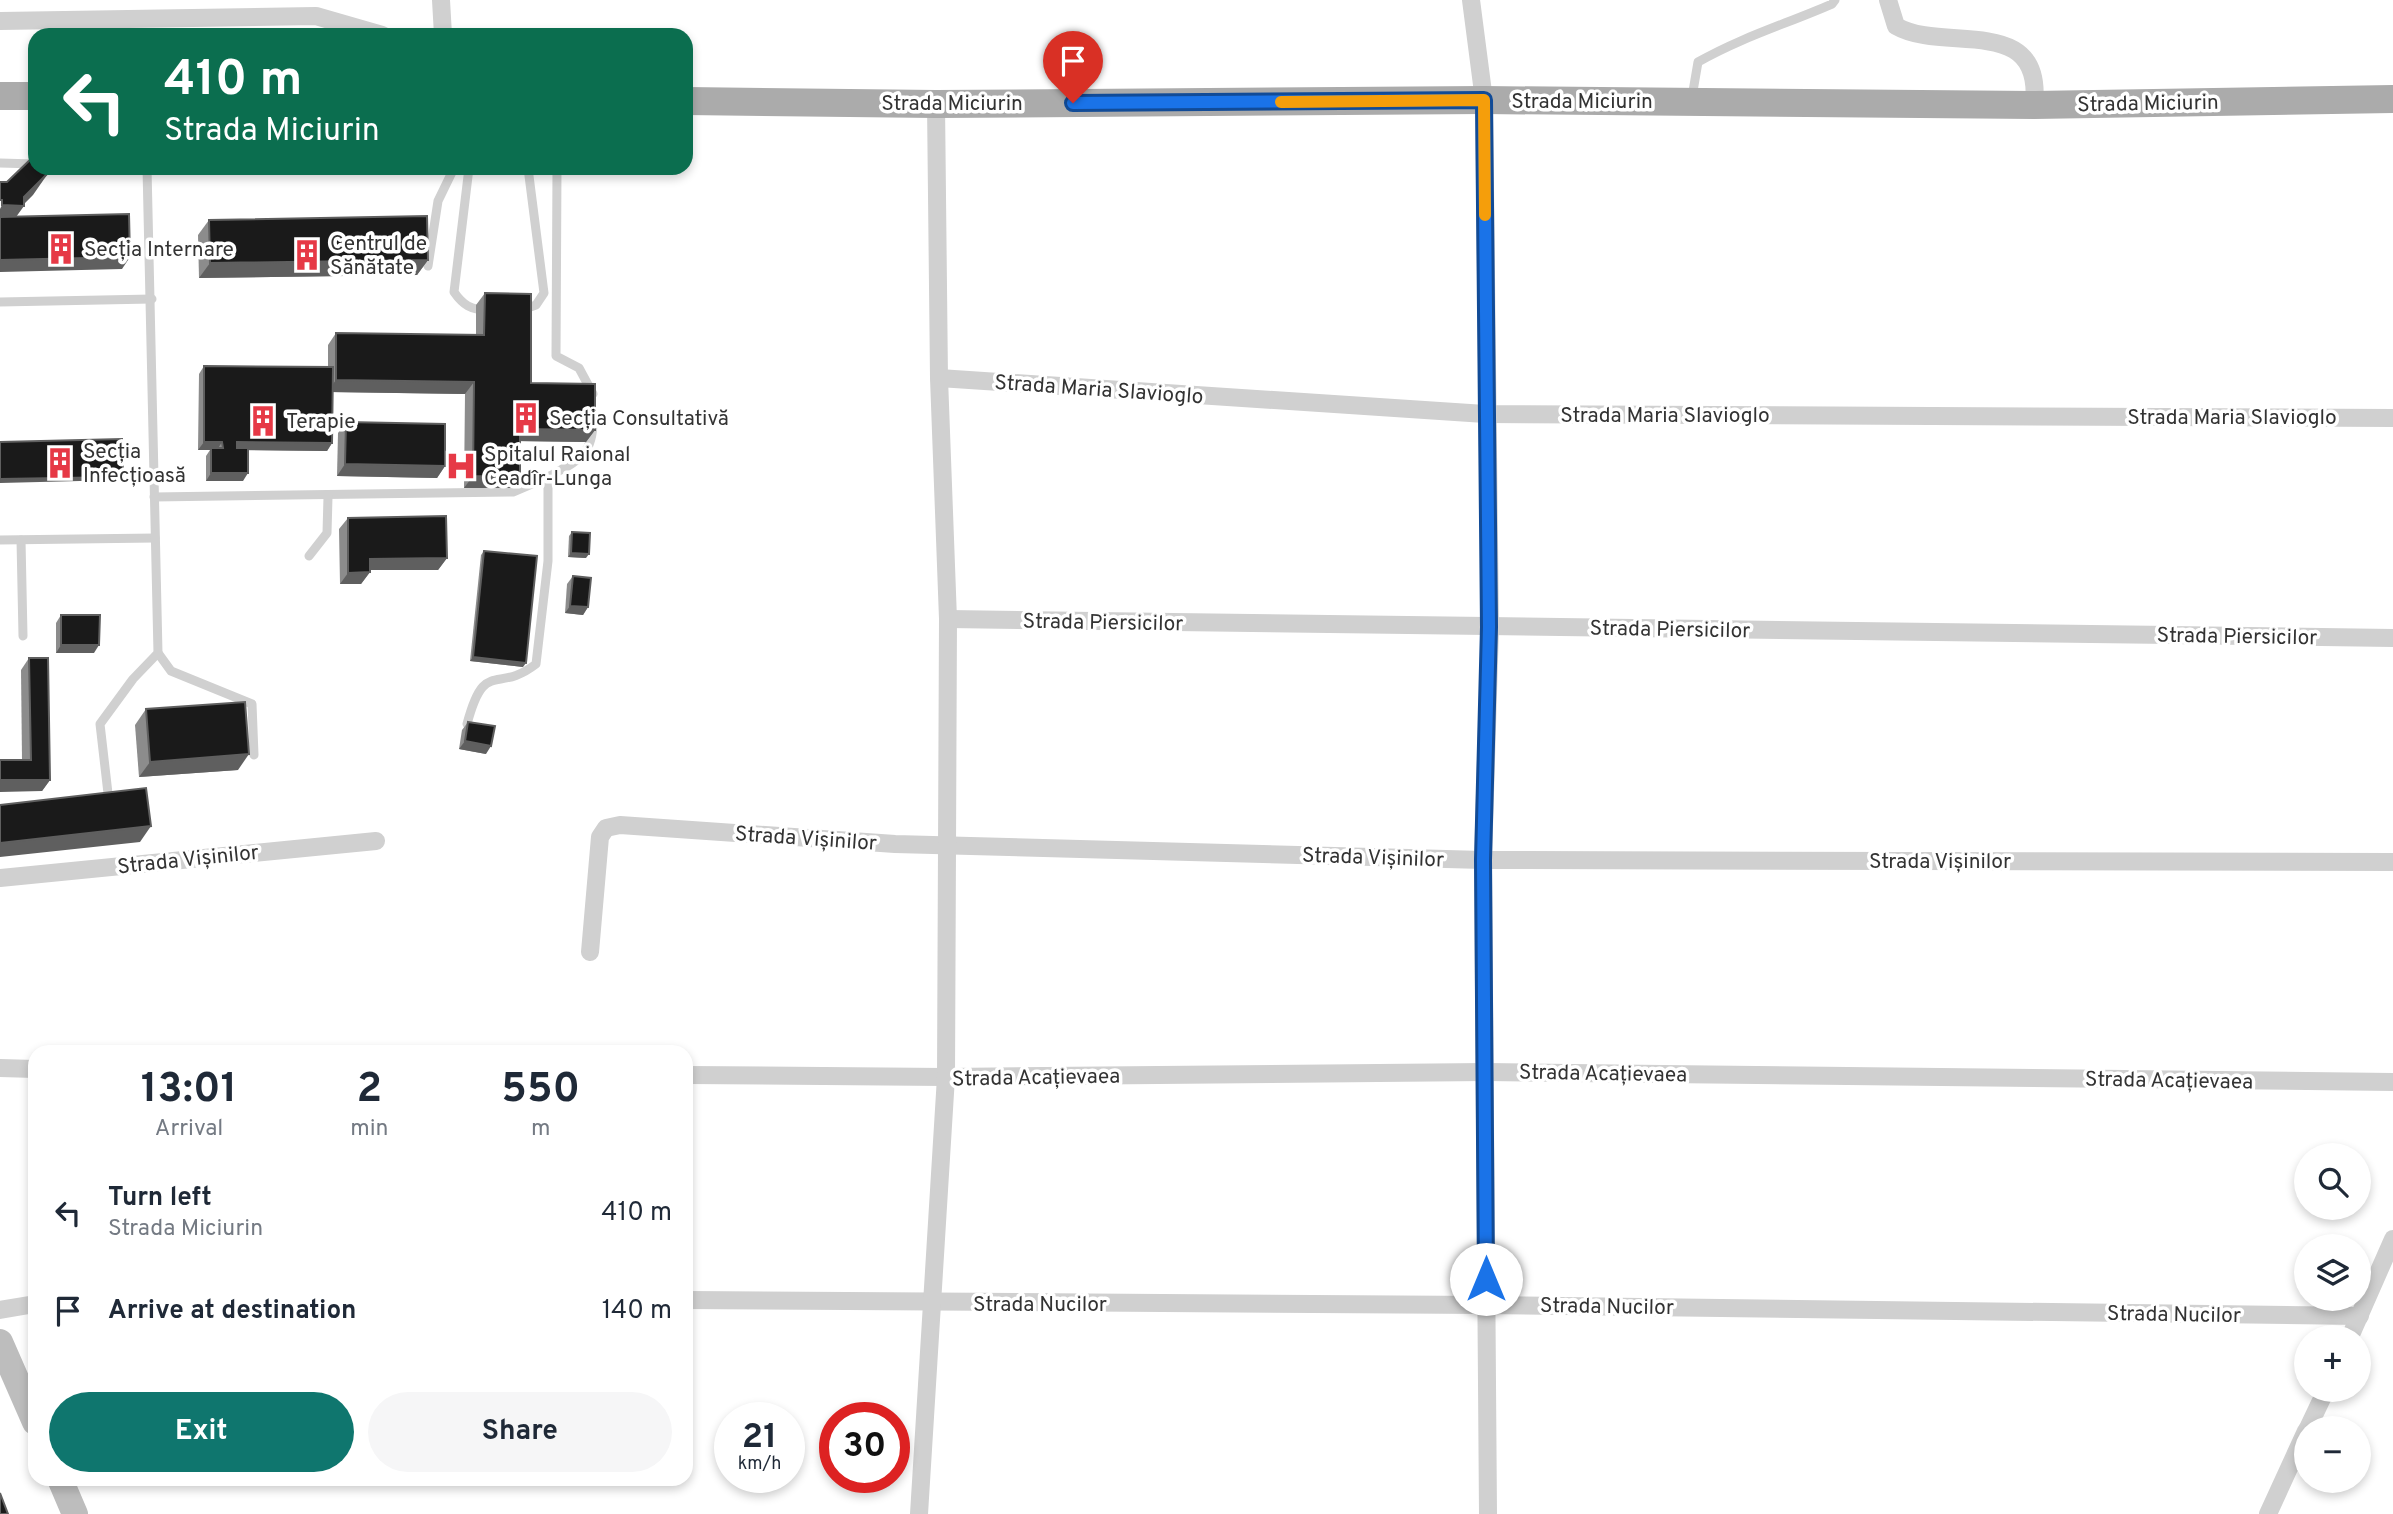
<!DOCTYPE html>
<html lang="en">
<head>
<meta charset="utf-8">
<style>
	:root { --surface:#fff; --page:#f6f6f7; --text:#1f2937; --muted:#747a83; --accent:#0f766e }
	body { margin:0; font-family:Overpass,sans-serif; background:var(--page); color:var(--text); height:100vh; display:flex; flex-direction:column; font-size:26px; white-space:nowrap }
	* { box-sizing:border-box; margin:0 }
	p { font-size:23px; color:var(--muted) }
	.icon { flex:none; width:38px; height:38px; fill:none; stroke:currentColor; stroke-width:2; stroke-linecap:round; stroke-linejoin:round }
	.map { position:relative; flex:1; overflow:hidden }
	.details { position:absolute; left:28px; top:1045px; width:665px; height:441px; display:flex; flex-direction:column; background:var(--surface); border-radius:21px; box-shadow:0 4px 10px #0003 }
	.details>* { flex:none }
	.guide { position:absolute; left:28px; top:28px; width:665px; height:147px; border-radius:21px; box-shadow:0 4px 10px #0003; background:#0b6e4f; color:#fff; overflow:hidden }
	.buttons { position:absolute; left:2294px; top:1143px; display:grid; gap:14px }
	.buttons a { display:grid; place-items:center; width:77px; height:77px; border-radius:50%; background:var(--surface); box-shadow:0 4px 10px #0003; font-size:35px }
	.speed { position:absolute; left:714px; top:1402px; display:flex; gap:14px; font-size:35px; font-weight:700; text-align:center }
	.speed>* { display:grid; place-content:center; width:91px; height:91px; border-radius:50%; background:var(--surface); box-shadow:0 4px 10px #0003; line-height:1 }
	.speed small { font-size:18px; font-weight:400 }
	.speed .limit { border:10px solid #d22; background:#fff; color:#111 }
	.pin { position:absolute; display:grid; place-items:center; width:60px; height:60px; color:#fff; margin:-72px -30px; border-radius:50% 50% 50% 0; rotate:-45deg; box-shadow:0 0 7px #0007 }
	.pin .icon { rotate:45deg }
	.me { position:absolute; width:77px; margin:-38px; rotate:0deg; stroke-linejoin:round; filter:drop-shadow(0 0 5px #0008) }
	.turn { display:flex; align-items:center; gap:24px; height:147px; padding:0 21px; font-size:32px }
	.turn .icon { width:91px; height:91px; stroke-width:2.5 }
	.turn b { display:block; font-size:49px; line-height:60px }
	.eta { display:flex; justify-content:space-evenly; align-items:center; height:119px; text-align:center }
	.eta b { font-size:42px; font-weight:700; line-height:49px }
	.cta { display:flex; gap:14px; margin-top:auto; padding:14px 21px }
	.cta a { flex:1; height:80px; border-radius:42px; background:var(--accent); color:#fff; font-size:28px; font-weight:700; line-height:80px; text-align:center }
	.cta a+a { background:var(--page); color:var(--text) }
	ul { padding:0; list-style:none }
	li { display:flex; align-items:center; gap:21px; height:98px; padding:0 21px }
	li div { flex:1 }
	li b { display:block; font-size:26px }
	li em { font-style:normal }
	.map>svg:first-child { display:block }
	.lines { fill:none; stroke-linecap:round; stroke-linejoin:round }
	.service { stroke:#d0d0d0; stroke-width:9 }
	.minor { stroke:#d0d0d0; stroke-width:18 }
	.secondary { stroke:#bdbdbd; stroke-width:26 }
	.primary { stroke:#ababab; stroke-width:28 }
	.wall { fill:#8c8c8c }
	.shaded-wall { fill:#5f5f5f }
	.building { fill:#1a1a1a; stroke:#5f5f5f; stroke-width:2 }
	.route-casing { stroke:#114b97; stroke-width:18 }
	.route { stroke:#1a73e8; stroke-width:12 }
	.slow { stroke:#f59e0b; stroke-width:12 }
	.labels { text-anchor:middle; stroke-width:7; stroke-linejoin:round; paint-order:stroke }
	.street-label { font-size:21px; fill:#333; stroke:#fff }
	.poi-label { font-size:21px; fill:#333; stroke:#fff; text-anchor:start }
</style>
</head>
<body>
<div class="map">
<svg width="2393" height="1514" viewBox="0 0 2393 1514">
	<rect width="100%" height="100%" fill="#fff"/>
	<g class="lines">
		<g class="service">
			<path d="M1692,97l6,-35c44,-25 88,-38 134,-58l3,-4"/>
			<polyline points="0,163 35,164"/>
			<path d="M469,168l-15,124c9,13 17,18 33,18"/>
			<polyline points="557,168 556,356 579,368 593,394"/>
			<polyline points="428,266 438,201 454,168"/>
			<polyline points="0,302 152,299"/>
			<polyline points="522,310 536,305 544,293 528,168"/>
			<polyline points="154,497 513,492 548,477"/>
			<polyline points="0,540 155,538"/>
			<polyline points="21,540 23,636"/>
			<polyline points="309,556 327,533 328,497"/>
			<polyline points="158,653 171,671 252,704 254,755"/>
			<path d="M467,724c18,-67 29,-29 69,-60l12,-103v-84c28,-16 45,-20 45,-56"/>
			<polyline points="109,802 100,724 133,679 158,653 147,168"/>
		</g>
		<g class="minor">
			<polyline points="441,0 443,35"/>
			<polyline points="1471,0 1484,100 1490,627 1483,860 1488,1514"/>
			<path d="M1888,0l8,26c48,28 148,-14 138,79"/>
			<polyline points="0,21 316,16 382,35"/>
			<polyline points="939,378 1485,414 2393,418"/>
			<polyline points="948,619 2393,638"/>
			<polyline points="0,878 376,841"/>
			<polyline points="590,952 600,837 606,828 620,825 895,844 1483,860 2393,862"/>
			<polyline points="0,1068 35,1069"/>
			<polyline points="686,1075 946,1077 1486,1072 2393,1082"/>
			<polyline points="686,1300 1486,1305 2360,1316"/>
			<polyline points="0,1310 35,1304"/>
			<polyline points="2350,1337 2393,1239"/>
			<polyline points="2308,1428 2326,1390"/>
			<polyline points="919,1514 946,1077 948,619 939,378 936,104"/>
			<polyline points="2268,1514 2306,1431"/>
		</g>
		<g class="secondary">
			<polyline points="0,1342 35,1422"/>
			<polyline points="60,1479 75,1514"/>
		</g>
		<g class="primary">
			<polyline points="0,96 35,96"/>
			<polyline points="686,101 936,104 1484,100 2034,105 2393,99"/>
		</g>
	</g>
	<g class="wall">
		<polygon points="209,220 428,260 417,275 199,278 198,235"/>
		<polygon points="485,293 531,383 595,430 586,442 520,441 520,477 511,488 464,488 465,394 333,392 332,443 327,451 248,450 243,481 206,481 206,456 210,450 198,450 199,374 204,366 328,367 328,345 336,333 476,335 476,305"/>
		<polygon points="346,422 445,466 437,478 337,476 338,433"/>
		<polygon points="348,518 447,558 438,570 370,570 370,572 361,584 340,584 339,529"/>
		<polygon points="572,532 586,558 568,557 569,536"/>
		<polygon points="484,551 523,667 470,661 481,555"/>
		<polygon points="573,576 588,607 583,615 565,613 567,584"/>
		<polygon points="61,615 94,653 56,653 56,623"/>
		<polygon points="29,658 50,780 42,791 22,760 21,670"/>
		<polygon points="146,709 238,770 139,777 135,725"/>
		<polygon points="468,722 486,754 459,749 462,730"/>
	</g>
	<g class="shaded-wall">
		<polygon points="199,168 246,168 245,169 198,169"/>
		<polygon points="49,172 33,195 22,206 24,206 8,228 0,228 0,209 2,205 24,197"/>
		<polygon points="130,257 122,269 0,272 0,260"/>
		<polygon points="428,260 417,275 199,278 210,263"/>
		<polygon points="336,380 474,382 465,394 327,392"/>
		<polygon points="520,429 595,430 586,442 512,441"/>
		<polygon points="204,442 222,442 217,450 198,450"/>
		<polygon points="237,442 332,443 327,451 231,450"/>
		<polygon points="345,464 445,466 437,478 337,476"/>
		<polygon points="211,473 248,473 243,481 206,481"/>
		<polygon points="473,476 520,477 511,488 464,488"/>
		<polygon points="123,477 120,480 0,483 0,479"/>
		<polygon points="571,553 589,554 586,558 568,557"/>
		<polygon points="447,558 438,570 361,570 370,559"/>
		<polygon points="370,572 361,584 340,584 348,573"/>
		<polygon points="570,606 588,607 583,615 565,613"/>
		<polygon points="61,645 99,645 94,653 56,653"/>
		<polygon points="473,657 526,663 523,667 470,661"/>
		<polygon points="465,741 491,746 486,754 459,749"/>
		<polygon points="249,754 238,770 139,777 150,762"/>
		<polygon points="0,780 50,780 42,791 0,792"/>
		<polygon points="151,826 140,842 0,857 0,843"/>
	</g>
	<g class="building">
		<polygon points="33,157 35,159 35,168 44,168 49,172 24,197 24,206 2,205 2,200 0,200 0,182 7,182"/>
		<polygon points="129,214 130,257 0,260 0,217"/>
		<polygon points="427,216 428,260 210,263 209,220"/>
		<polygon points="485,293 531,294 531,383 595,384 595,430 520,429 520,477 473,476 474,382 336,380 336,333 484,335"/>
		<polygon points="204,366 333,367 332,443 237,442 237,448 248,448 248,473 211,473 211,448 223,448 222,442 204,442"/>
		<polygon points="346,422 445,424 445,466 345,464"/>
		<polygon points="122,439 123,477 0,479 0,442"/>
		<polygon points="446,516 447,558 370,559 370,572 348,573 348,518"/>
		<polygon points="572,532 590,533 589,554 571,553"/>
		<polygon points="484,551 537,556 526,663 473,657"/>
		<polygon points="573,576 591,578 588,607 570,606"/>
		<polygon points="61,615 100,615 99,645 61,645"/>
		<polygon points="29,658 48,658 50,780 0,780 0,760 31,760"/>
		<polygon points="245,702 249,754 150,762 146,709"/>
		<polygon points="468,722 495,726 491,746 465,741"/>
		<polygon points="146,788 151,826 0,843 0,805"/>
		<polygon points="0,1493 8,1514 0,1514"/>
	</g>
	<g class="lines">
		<defs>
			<polyline id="route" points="1073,103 1484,100 1489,627 1483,860 1486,1279"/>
		</defs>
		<use href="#route" class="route-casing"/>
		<use href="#route" class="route"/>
		<polyline class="slow" points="1281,102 1484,100 1485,215"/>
	</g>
	<defs>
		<symbol id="building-bare" viewBox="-9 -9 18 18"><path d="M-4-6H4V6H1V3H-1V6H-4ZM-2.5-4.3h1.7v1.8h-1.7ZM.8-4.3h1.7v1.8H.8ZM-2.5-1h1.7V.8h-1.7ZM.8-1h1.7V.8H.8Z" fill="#e63946" stroke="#fff" stroke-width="2.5" paint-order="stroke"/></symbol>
		<symbol id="hospital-bare" viewBox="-9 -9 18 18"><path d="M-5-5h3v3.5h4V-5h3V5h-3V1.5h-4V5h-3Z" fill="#e63946" stroke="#fff" stroke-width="2.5" paint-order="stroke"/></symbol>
	</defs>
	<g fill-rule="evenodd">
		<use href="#building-bare" x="39" y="227" width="44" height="44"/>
		<use href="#building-bare" x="285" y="233" width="44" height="44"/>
		<use href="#building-bare" x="504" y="396" width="44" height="44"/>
		<use href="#building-bare" x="241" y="399" width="44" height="44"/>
		<use href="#building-bare" x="38" y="441" width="44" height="44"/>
		<use href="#hospital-bare" x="439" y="444" width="44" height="44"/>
	</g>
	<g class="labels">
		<g class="street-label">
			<text x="1582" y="108">Strada Miciurin</text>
			<text x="952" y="110">Strada Miciurin</text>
			<text transform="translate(2148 103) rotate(-1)" y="7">Strada Miciurin</text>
			<text transform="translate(1099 389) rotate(4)" y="7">Strada Maria Slavioglo</text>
			<text x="1665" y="422">Strada Maria Slavioglo</text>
			<text x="2232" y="424">Strada Maria Slavioglo</text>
			<text transform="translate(1103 622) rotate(1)" y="7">Strada Piersicilor</text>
			<text transform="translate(1670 629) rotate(1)" y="7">Strada Piersicilor</text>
			<text transform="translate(2237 636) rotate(1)" y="7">Strada Piersicilor</text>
			<text transform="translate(806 838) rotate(4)" y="7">Strada Vișinilor</text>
			<text transform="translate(1373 857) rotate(2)" y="7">Strada Vișinilor</text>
			<text transform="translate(188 859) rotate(-6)" y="7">Strada Vișinilor</text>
			<text x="1940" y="868">Strada Vișinilor</text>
			<text transform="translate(1603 1073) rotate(1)" y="7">Strada Acațievaea</text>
			<text transform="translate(1036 1077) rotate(-1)" y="7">Strada Acațievaea</text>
			<text transform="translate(2169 1080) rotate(1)" y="7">Strada Acațievaea</text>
			<text x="1040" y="1311">Strada Nucilor</text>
			<text transform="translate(1607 1306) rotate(1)" y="7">Strada Nucilor</text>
			<text transform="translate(2174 1314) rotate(1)" y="7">Strada Nucilor</text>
		</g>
		<g class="poi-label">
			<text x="330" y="250">Centrul de<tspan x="330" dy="24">Sănătate</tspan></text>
			<text x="84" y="256">Secția Internare</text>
			<text x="549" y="425">Secția Consultativă</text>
			<text x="286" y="428">Terapie</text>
			<text x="83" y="458">Secția<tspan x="83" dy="24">Infecțioasă</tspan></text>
			<text x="484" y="461">Spitalul Raional<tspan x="484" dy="24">Ceadîr-Lunga</tspan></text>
		</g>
	</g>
</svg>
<div class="buttons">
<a><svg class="icon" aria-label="search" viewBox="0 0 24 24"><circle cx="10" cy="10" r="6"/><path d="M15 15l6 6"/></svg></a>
<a><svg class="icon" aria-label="layers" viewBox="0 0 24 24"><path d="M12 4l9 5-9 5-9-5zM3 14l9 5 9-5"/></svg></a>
<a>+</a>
<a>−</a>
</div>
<div class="speed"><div>21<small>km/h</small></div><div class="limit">30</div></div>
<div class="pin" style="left:1073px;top:103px;background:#d93025"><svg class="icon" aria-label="arrive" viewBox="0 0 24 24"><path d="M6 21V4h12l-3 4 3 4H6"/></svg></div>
<svg class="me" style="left:1486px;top:1279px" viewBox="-20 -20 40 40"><circle r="19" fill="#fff"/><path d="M0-13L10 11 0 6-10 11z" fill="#1a73e8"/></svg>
<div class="guide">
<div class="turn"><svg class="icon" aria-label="left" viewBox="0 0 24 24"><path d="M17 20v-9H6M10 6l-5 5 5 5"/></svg><div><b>410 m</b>Strada Miciurin</div></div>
</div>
<section class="details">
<div class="eta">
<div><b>13:01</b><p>Arrival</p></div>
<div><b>2</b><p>min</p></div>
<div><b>550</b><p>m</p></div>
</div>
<ul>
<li><svg class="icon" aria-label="left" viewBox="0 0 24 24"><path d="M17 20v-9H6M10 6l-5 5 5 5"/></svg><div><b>Turn left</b><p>Strada Miciurin</p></div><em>410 m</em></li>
<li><svg class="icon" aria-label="arrive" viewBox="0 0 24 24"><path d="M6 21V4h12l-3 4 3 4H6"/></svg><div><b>Arrive at destination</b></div><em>140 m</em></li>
</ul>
<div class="cta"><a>Exit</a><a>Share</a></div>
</section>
</div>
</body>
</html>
